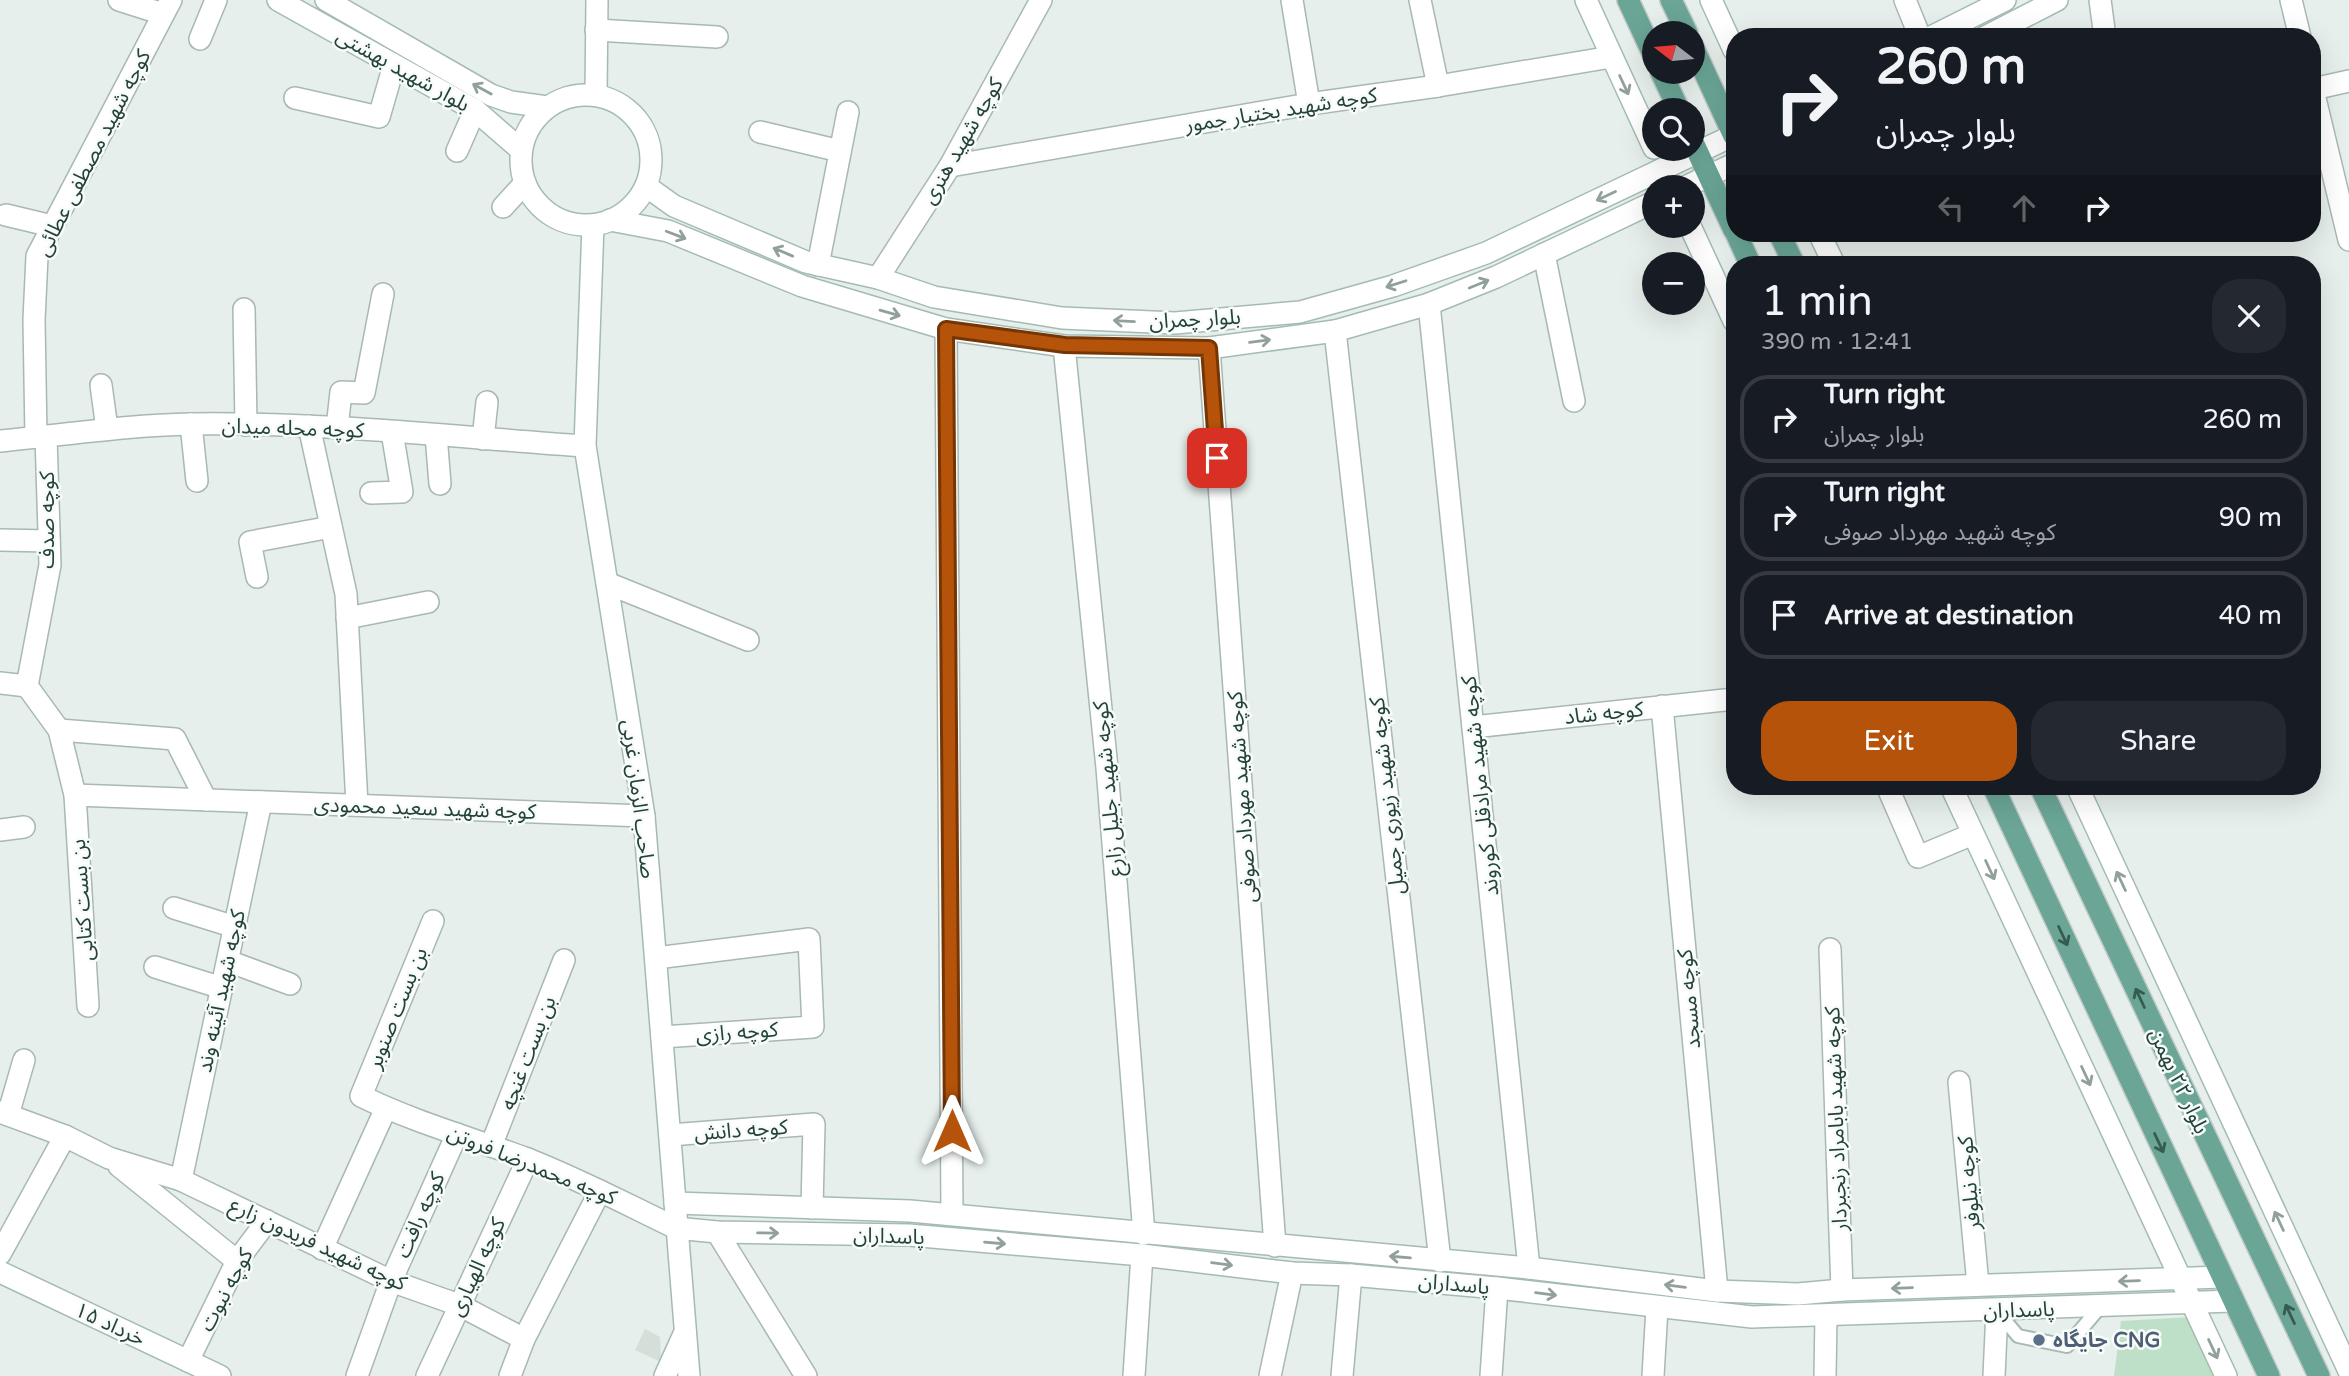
<!DOCTYPE html>
<html lang="en">
<head>
<meta charset="utf-8">
<style>
	:root { --surface:#171b24; --page:#242831; --text:#f1f3f6; --muted:#9ea1a6; --line:#363941; --accent:#b45309 }
	body { margin:0; font-family:"Varela Round","Noto Sans Arabic",sans-serif; background:var(--page); color:var(--text); height:100vh; display:flex; flex-direction:column; font-size:26px; white-space:nowrap }
	* { box-sizing:border-box; margin:0 }
	p { font-size:23px; color:var(--muted) }
	.icon { flex:none; width:38px; height:38px; fill:none; stroke:currentColor; stroke-width:2; stroke-linecap:round; stroke-linejoin:round }
	.map { position:relative; flex:1; overflow:hidden }
	.panel { position:absolute; left:1726px; top:256px; width:595px; height:539px; display:flex; flex-direction:column; background:var(--surface); border-radius:28px; box-shadow:0 7px 28px #0002 }
	.panel>* { flex:none }
	.guide { position:absolute; left:1726px; top:28px; width:595px; height:214px; border-radius:28px; box-shadow:0 7px 28px #0002; background:#171b24; color:var(--text); overflow:hidden }
	.needle { width:46px; rotate:286deg }
	.tools { position:absolute; left:1642px; top:21px; display:grid; gap:14px }
	.tools a { display:grid; place-items:center; width:63px; height:63px; border-radius:50%; background:var(--surface); box-shadow:0 7px 28px #0002; font-size:35px }
	.pin { position:absolute; display:grid; place-items:center; width:60px; height:60px; color:#fff; margin:-30px; border-radius:14px; box-shadow:0 4px 10px #0006 }
	.me { position:absolute; width:77px; margin:-38px; rotate:0deg; stroke-linejoin:round; filter:drop-shadow(0 0 5px #0008) }
	.turn { display:flex; align-items:center; gap:24px; height:147px; padding:0 35px; font-size:32px }
	.turn .icon { width:91px; height:91px; stroke-width:2.5 }
	.turn b { display:block; font-size:49px; line-height:60px }
	.lanes { display:flex; align-items:center; height:66px; padding:0 35px; background:#0003; justify-content:center; gap:35px; direction:ltr }
	.lanes .off { opacity:.35 }
	.round { display:grid; place-items:center; flex:none; width:74px; height:74px; border-radius:28px; background:var(--page) }
	.overview { display:flex; align-items:center; justify-content:space-between; height:119px; padding:0 35px }
	h1 { font-size:42px; font-weight:600; line-height:52px }
	.action { display:flex; gap:14px; margin-top:auto; padding:14px 35px }
	.action a { flex:1; height:80px; border-radius:28px; background:var(--accent); color:#fff; font-size:28px; font-weight:600; line-height:80px; text-align:center }
	.action a+a { background:var(--page); color:var(--text) }
	ul { padding:0; list-style:none }
	li { display:flex; align-items:center; gap:21px; height:88px; margin:0 14px 10px; padding:0 21px; border:4px solid var(--line); border-radius:28px }
	li div { flex:1 }
	li b { display:block; font-size:26px }
	li em { font-style:normal }
	.map>svg:first-child { display:block }
	.built { fill:#d4dfda }
	.green { fill:#bfe0c8 }
	.lines { fill:none; stroke-linecap:round; stroke-linejoin:round }
	.lane-casing { stroke:#a8b8b2; stroke-width:16 }
	.street-casing { stroke:#a8b8b2; stroke-width:24 }
	.secondary-casing { stroke:#a4bbb3; stroke-width:24 }
	.primary-casing { stroke:#c2cac8; stroke-width:24 }
	.lane { stroke:#fff; stroke-width:12 }
	.street { stroke:#fff; stroke-width:21 }
	.secondary { stroke:#fff; stroke-width:21 }
	.primary { stroke:#6aa596; stroke-width:21 }
	.oneway { stroke:#92a09c }
	.oneway2 { stroke:#365b51 }
	.route-casing { stroke:#753606; stroke-width:18 }
	.route { stroke:#b45309; stroke-width:12 }
	.service-dot { fill:#5c6f8a; stroke:#f7fbf9; stroke-width:2.5 }
	.labels { text-anchor:middle; stroke-width:5; stroke-linejoin:round; paint-order:stroke }
	.street-label { font-size:21px; fill:#24423a; stroke:#f7fbf9 }
	.service-label { font-size:21px; font-weight:bold; fill:#4e5e75; stroke:#f7fbf9; text-anchor:start }
</style>
</head>
<body>
<div class="map">
<svg width="2349" height="1376" viewBox="0 0 2349 1376">
	<rect width="100%" height="100%" fill="#e6efeb"/>
	<polygon class="built" points="645,1329 660,1337 661,1362 635,1350"/>
	<polygon class="green" points="2190,1317 2216,1376 2114,1376 2121,1321"/>
	<g class="lines">
		<defs>
			<polyline id="lane" points="1997,1311 2018,1336 2067,1346 2101,1306"/>
			<g id="street">
				<polyline points="119,0 163,14"/>
				<polyline points="1292,0 1309,104"/>
				<polyline points="1420,0 1438,86"/>
				<polyline points="1905,0 1920,37"/>
				<polyline points="2100,0 2105,37"/>
				<polyline points="2291,0 2300,37"/>
				<polyline points="596,30 717,37"/>
				<polyline points="200,39 216,0"/>
				<polyline points="2312,86 2349,240"/>
				<polyline points="2313,89 2349,81"/>
				<polyline points="295,98 379,117 394,65"/>
				<polyline points="760,132 840,151"/>
				<polyline points="457,151 475,110"/>
				<polyline points="950,166 1309,104 1438,86 1611,57"/>
				<polyline points="503,207 525,183"/>
				<polyline points="6,215 52,226"/>
				<polyline points="1544,254 1574,401"/>
				<polyline points="818,265 848,112"/>
				<polyline points="878,278 950,166 1041,0"/>
				<polyline points="1429,304 1529,1268"/>
				<polyline points="244,309 246,425"/>
				<polyline points="946,329 952,1214"/>
				<polyline points="1335,331 1440,1261"/>
				<polyline points="1064,346 1107,768 1144,1234"/>
				<polyline points="1209,348 1275,1246"/>
				<polyline points="101,385 107,429"/>
				<polyline points="191,424 197,481"/>
				<polyline points="309,426 346,594 357,805"/>
				<polyline points="337,428 341,392 364,393 383,294"/>
				<polyline points="436,435 440,484"/>
				<polyline points="36,437 34,320 37,256 171,0"/>
				<polyline points="483,439 487,402"/>
				<path d="M0,441c64,-6 127,-16 191,-17 132,-2 263,13 394,22"/>
				<polyline points="371,493 402,492 392,432"/>
				<polyline points="0,540 49,541"/>
				<polyline points="257,577 250,542 331,527"/>
				<polyline points="607,583 748,640"/>
				<polyline points="347,618 428,602"/>
				<polyline points="0,683 27,686 59,730 75,795 88,1006"/>
				<polyline points="27,686 50,565 46,436"/>
				<polyline points="1662,706 1717,1291"/>
				<polyline points="1473,727 1734,699"/>
				<polyline points="59,730 175,739 206,800"/>
				<polyline points="1887,786 1918,857 1973,834"/>
				<polyline points="75,795 644,816"/>
				<polyline points="0,830 24,827"/>
				<polyline points="174,908 235,927"/>
				<path d="M433,921l-72,175c53,26 110,42 164,62 52,20 101,46 151,70"/>
				<polyline points="1830,949 1842,1290"/>
				<polyline points="656,958 809,939 813,1027 662,1037"/>
				<polyline points="228,961 290,984"/>
				<polyline points="155,967 222,988"/>
				<polyline points="1959,1082 1978,1285"/>
				<polyline points="0,1112 65,1136 109,1158 181,1180 391,1281 459,1305 524,1339"/>
				<polyline points="8,1115 24,1060"/>
				<polyline points="670,1135 814,1124 812,1208"/>
				<polyline points="491,1146 564,960"/>
				<polyline points="119,1166 237,1261"/>
				<polyline points="181,1180 261,802"/>
				<polyline points="717,1232 806,1376"/>
				<polyline points="322,1249 386,1108"/>
				<polyline points="0,1254 65,1136"/>
				<polyline points="188,1361 237,1261 267,1221"/>
				<polyline points="357,1376 391,1281 457,1134"/>
				<polyline points="427,1376 528,1159"/>
				<polyline points="510,1376 524,1339 600,1191"/>
				<polyline points="665,1376 685,1332"/>
				<polyline points="1134,1376 1142,1255"/>
				<polyline points="1270,1376 1292,1273"/>
				<polyline points="1342,1376 1351,1275"/>
				<polyline points="1491,1376 1497,1288"/>
				<polyline points="1653,1376 1657,1308"/>
				<polyline points="1825,1376 1826,1316"/>
				<polyline points="1994,1376 1997,1311"/>
			</g>
			<g id="secondary">
				<polyline points="278,0 475,110 521,150"/>
				<polyline points="326,0 491,95 511,102 547,107"/>
				<polyline points="1586,0 1654,148"/>
				<polyline points="1711,0 1734,50"/>
				<polyline points="1931,37 2005,0"/>
				<polyline points="1985,37 2057,0"/>
				<circle cx="586" cy="160" r="65"/>
				<polyline points="596,95 597,0"/>
				<polyline points="646,186 674,206 806,262 878,278 934,297 1062,318 1175,323 1300,312 1393,286 1486,253 1734,135"/>
				<polyline points="1685,187 1734,164"/>
				<polyline points="610,220 668,231 802,286 946,329 1064,346 1209,348 1335,331 1429,304 1496,277 1654,202"/>
				<polyline points="593,225 585,446 644,816 689,1376"/>
				<polyline points="1690,226 1734,321"/>
				<polyline points="1819,233 1834,264"/>
				<polyline points="1951,786 2226,1376"/>
				<polyline points="2077,786 2349,1371"/>
				<polyline points="675,1203 910,1211 1529,1268 1717,1291 1798,1294 1842,1290 2222,1277"/>
				<polyline points="676,1228 717,1232 909,1235 1142,1255 1292,1273 1351,1275 1497,1288 1752,1317 2233,1301"/>
				<polyline points="0,1272 220,1376"/>
			</g>
			<g id="primary">
				<polyline points="1628,0 1654,56"/>
				<polyline points="1671,0 1687,33"/>
				<polyline points="1692,45 1734,136"/>
				<polyline points="1661,72 1679,110"/>
				<polyline points="1692,140 1734,230"/>
				<polyline points="1736,233 1750,264"/>
				<polyline points="1779,233 1794,264"/>
				<polyline points="1993,786 2269,1376"/>
				<polyline points="2040,786 2319,1376"/>
			</g>
		</defs>
		<use href="#lane" class="lane-casing"/>
		<use href="#street" class="street-casing"/>
		<use href="#secondary" class="secondary-casing"/>
		<use href="#primary" class="primary-casing"/>
		<use href="#lane" class="lane"/>
		<use href="#street" class="street"/>
		<use href="#secondary" class="secondary"/>
		<use href="#primary" class="primary"/>
	</g>
	<defs><path id="oneway-shaft" d="M-6 0H5M1.5-3L5.5 0L1.5 3" fill="none" stroke-width="1.6" stroke-linecap="round" stroke-linejoin="round" transform="scale(1.75)"/></defs>
	<g class="oneway">
		<use href="#oneway-shaft" transform="translate(1624 85) rotate(65)"/>
		<use href="#oneway-shaft" transform="translate(482 89) rotate(-151)"/>
		<use href="#oneway-shaft" transform="translate(1606 196) rotate(155)"/>
		<use href="#oneway-shaft" transform="translate(676 235) rotate(21)"/>
		<use href="#oneway-shaft" transform="translate(783 252) rotate(-157)"/>
		<use href="#oneway-shaft" transform="translate(1396 284) rotate(162)"/>
		<use href="#oneway-shaft" transform="translate(1479 284) rotate(-22)"/>
		<use href="#oneway-shaft" transform="translate(890 313) rotate(16)"/>
		<use href="#oneway-shaft" transform="translate(1124 321) rotate(-177)"/>
		<use href="#oneway-shaft" transform="translate(1260 341) rotate(-8)"/>
		<use href="#oneway-shaft" transform="translate(1990 870) rotate(65)"/>
		<use href="#oneway-shaft" transform="translate(2121 881) rotate(-115)"/>
		<use href="#oneway-shaft" transform="translate(2086 1076) rotate(65)"/>
		<use href="#oneway-shaft" transform="translate(2279 1221) rotate(-115)"/>
		<use href="#oneway-shaft" transform="translate(768 1233) rotate(1)"/>
		<use href="#oneway-shaft" transform="translate(995 1243) rotate(5)"/>
		<use href="#oneway-shaft" transform="translate(1400 1257) rotate(-175)"/>
		<use href="#oneway-shaft" transform="translate(1222 1264) rotate(7)"/>
		<use href="#oneway-shaft" transform="translate(2129 1281) rotate(178)"/>
		<use href="#oneway-shaft" transform="translate(1675 1286) rotate(-173)"/>
		<use href="#oneway-shaft" transform="translate(1902 1288) rotate(178)"/>
		<use href="#oneway-shaft" transform="translate(1546 1294) rotate(7)"/>
		<use href="#oneway-shaft" transform="translate(2213 1349) rotate(65)"/>
	</g>
	<g class="oneway2">
		<use href="#oneway-shaft" transform="translate(2063 936) rotate(65)"/>
		<use href="#oneway-shaft" transform="translate(2140 998) rotate(-115)"/>
		<use href="#oneway-shaft" transform="translate(2159 1143) rotate(65)"/>
		<use href="#oneway-shaft" transform="translate(2290 1314) rotate(-115)"/>
	</g>
	<g class="lines">
		<defs>
			<polyline id="route" points="952,1131 946,329 1065,345 1209,348 1217,458"/>
		</defs>
		<use href="#route" class="route-casing"/>
		<use href="#route" class="route"/>
	</g>
	<circle class="service-dot" cx="2039" cy="1340" r="7"/>
	<g class="labels">
		<g class="street-label">
			<text transform="translate(403 70) rotate(29)" y="7">بلوار شهید بهشتی</text>
			<text transform="translate(1281 110) rotate(-9)" y="7">کوچه شهید بختیار جمور</text>
			<text transform="translate(962 141) rotate(-60)" y="7">کوچه شهید هنری</text>
			<text transform="translate(93 153) rotate(-63)" y="7">کوچه شهید مصطفی عطائی</text>
			<text transform="translate(1195 319) rotate(-3)" y="7">بلوار چمران</text>
			<text transform="translate(293 428) rotate(2)" y="7">کوچه محله میدان</text>
			<text transform="translate(47 520) rotate(-90)" y="7">کوچه صدف</text>
			<text transform="translate(1604 713) rotate(-6)" y="7">کوچه شاد</text>
			<text transform="translate(1480 786) rotate(-96)" y="7">کوچه شهید مرادقلی کوروند</text>
			<text transform="translate(1108 789) rotate(-95)" y="7">کوچه شهید جلیل زارع</text>
			<text transform="translate(1387 796) rotate(-96)" y="7">کوچه شهید زیوری جمیل</text>
			<text transform="translate(1242 797) rotate(-94)" y="7">کوچه شهید مهرداد صوفی</text>
			<text transform="translate(639 799) rotate(83)" y="7">صاحب الزمان غربی</text>
			<text transform="translate(425 808) rotate(2)" y="7">کوچه شهید سعید محمودی</text>
			<text transform="translate(82 900) rotate(-94)" y="7">بن بست کتابی</text>
			<text transform="translate(221 991) rotate(-78)" y="7">کوچه شهید آئینه وند</text>
			<text transform="translate(1689 999) rotate(-95)" y="7">کوچه مسجد</text>
			<text transform="translate(397 1008) rotate(-68)" y="7">بن بست صنوبر</text>
			<text transform="translate(737 1032) rotate(-4)" y="7">کوچه رازی</text>
			<text transform="translate(528 1053) rotate(-69)" y="7">بن بست غنچه</text>
			<text transform="translate(2179 1081) rotate(65)" y="7">بلوار ۲۲ بهمن</text>
			<text transform="translate(1836 1119) rotate(-92)" y="7">کوچه شهید بابامراد رنجبردار</text>
			<text transform="translate(741 1130) rotate(-4)" y="7">کوچه دانش</text>
			<text transform="translate(532 1165) rotate(22)" y="7">کوچه محمدرضا فروتن</text>
			<text transform="translate(1969 1183) rotate(-95)" y="7">کوچه نیلوفر</text>
			<text transform="translate(420 1215) rotate(-66)" y="7">کوچه رافت</text>
			<text transform="translate(889 1236) rotate(2)" y="7">پاسداران</text>
			<text transform="translate(318 1244) rotate(25)" y="7">کوچه شهید فریدون زارع</text>
			<text transform="translate(477 1267) rotate(-65)" y="7">کوچه الهیاری</text>
			<text transform="translate(1454 1284) rotate(5)" y="7">پاسداران</text>
			<text transform="translate(226 1290) rotate(-62)" y="7">کوچه نبوت</text>
			<text transform="translate(2019 1310) rotate(-2)" y="7">پاسداران</text>
			<text transform="translate(110 1324) rotate(25)" y="7">۱۵ خرداد</text>
		</g>
		<g class="service-label">
			<text x="2053" y="1347">جایگاه CNG</text>
		</g>
	</g>
</svg>
<div class="tools">
<a><svg class="needle" viewBox="-14 -14 28 28"><path d="M0-13l5 13h-10z" fill="#e53935"/><path d="M0 13l5-13h-10z" fill="#9ea1a6"/></svg></a>
<a><svg class="icon" aria-label="search" viewBox="0 0 24 24"><circle cx="10" cy="10" r="6"/><path d="M15 15l6 6"/></svg></a>
<a>+</a>
<a>−</a>
</div>
<div class="pin" style="left:1217px;top:458px;background:#d93025"><svg class="icon" aria-label="arrive" viewBox="0 0 24 24"><path d="M6 21V4h12l-3 4 3 4H6"/></svg></div>
<svg class="me" style="left:952px;top:1131px" viewBox="-20 -20 40 40"><path d="M0-17L14 15 0 8-14 15z" fill="#b45309" stroke="#fff" stroke-width="4"/></svg>
<div class="guide">
<div class="turn"><svg class="icon" aria-label="right" viewBox="0 0 24 24"><path d="M7 20v-9h11M14 6l5 5-5 5"/></svg><div><b>260 m</b>بلوار چمران</div></div>
<div class="lanes"><svg class="icon off" aria-label="left" viewBox="0 0 24 24"><path d="M17 20v-9H6M10 6l-5 5 5 5"/></svg><svg class="icon off" aria-label="ahead" viewBox="0 0 24 24"><path d="M12 20V5M6 11l6-6 6 6"/></svg><svg class="icon" aria-label="right" viewBox="0 0 24 24"><path d="M7 20v-9h11M14 6l5 5-5 5"/></svg></div>
</div>
<section class="panel">
<div class="overview"><div><h1>1 min</h1><p>390 m · 12:41</p></div><a class="round"><svg class="icon" aria-label="close" viewBox="0 0 24 24"><path d="M6 6l12 12M18 6L6 18"/></svg></a></div>
<ul>
<li><svg class="icon" aria-label="right" viewBox="0 0 24 24"><path d="M7 20v-9h11M14 6l5 5-5 5"/></svg><div><b>Turn right</b><p>بلوار چمران</p></div><em>260 m</em></li>
<li><svg class="icon" aria-label="right" viewBox="0 0 24 24"><path d="M7 20v-9h11M14 6l5 5-5 5"/></svg><div><b>Turn right</b><p>کوچه شهید مهرداد صوفی</p></div><em>90 m</em></li>
<li><svg class="icon" aria-label="arrive" viewBox="0 0 24 24"><path d="M6 21V4h12l-3 4 3 4H6"/></svg><div><b>Arrive at destination</b></div><em>40 m</em></li>
</ul>
<div class="action"><a>Exit</a><a>Share</a></div>
</section>
</div>
</body>
</html>
